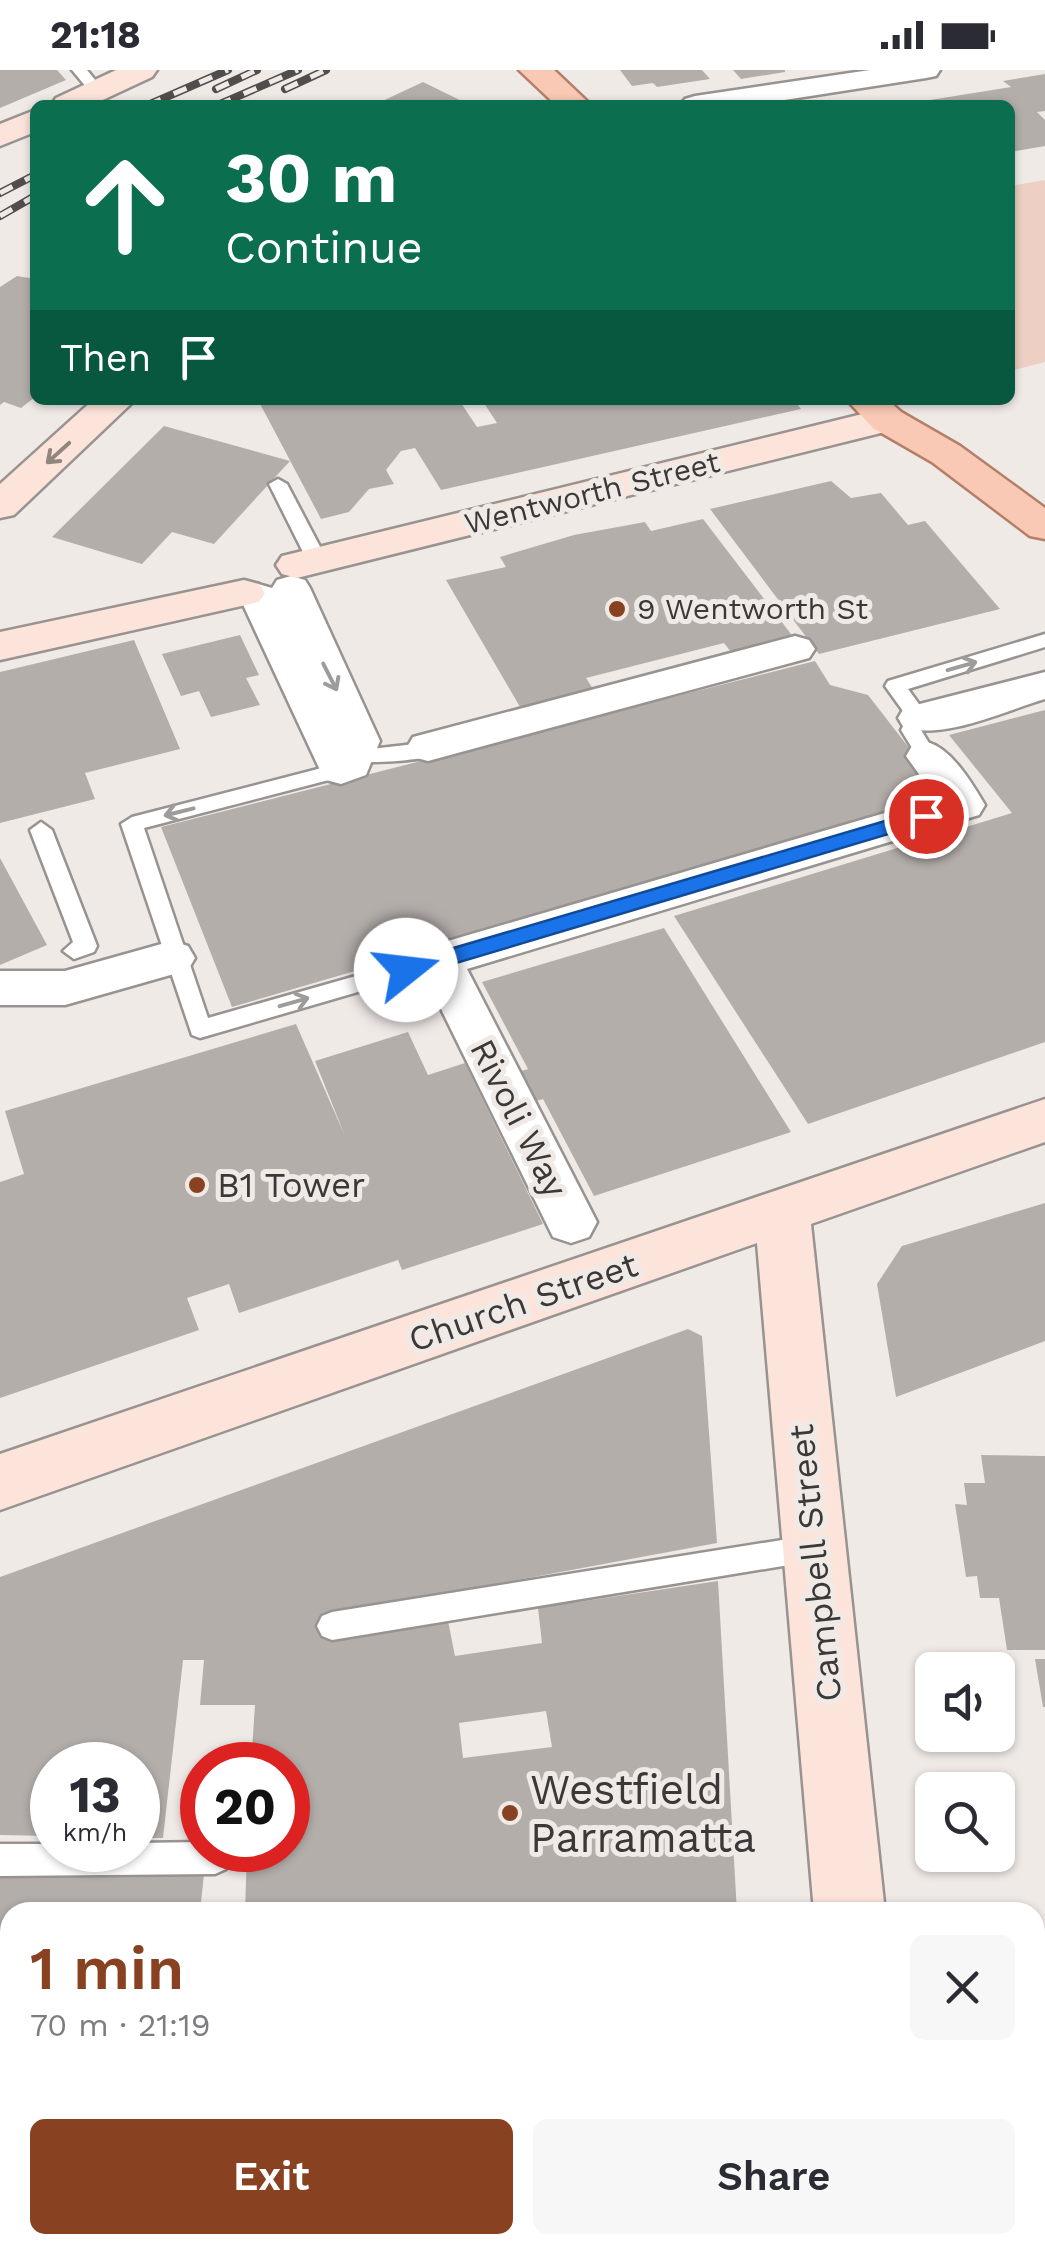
<!DOCTYPE html>
<html lang="en">
<head>
<meta charset="utf-8">
<style>
	:root { --surface:#fff; --page:#f7f7f7; --text:#2b2b33; --muted:#7c7c81; --accent:#884121 }
	body { margin:0; font-family:"Work Sans",sans-serif; background:var(--page); color:var(--text); height:100vh; display:flex; flex-direction:column; font-size:38px; white-space:nowrap }
	* { box-sizing:border-box; margin:0 }
	p { font-size:32px; color:var(--muted) }
	.icon { flex:none; width:55px; height:55px; fill:none; stroke:currentColor; stroke-width:2; stroke-linecap:round; stroke-linejoin:round }
	.map { position:relative; flex:1; overflow:hidden }
	.sheet { position:absolute; left:0px; top:1832px; width:1045px; height:352px; display:flex; flex-direction:column; background:var(--surface); border-radius:30px 30px 0 0; box-shadow:0 2px 8px #0004 }
	.sheet>* { flex:none }
	.hud { position:absolute; left:30px; top:30px; width:985px; height:305px; border-radius:15px; box-shadow:0 2px 8px #0004; background:#0b6e4f; color:#fff; overflow:hidden }
	.controls { position:absolute; left:915px; top:1582px; display:grid; gap:20px }
	.controls a { display:grid; place-items:center; width:100px; height:100px; border-radius:15px; background:var(--surface); box-shadow:0 2px 8px #0004; font-size:50px }
	.speed { position:absolute; left:30px; top:1672px; display:flex; gap:20px; font-size:50px; font-weight:700; text-align:center }
	.speed>* { display:grid; place-content:center; width:130px; height:130px; border-radius:50%; background:var(--surface); box-shadow:0 2px 8px #0004; line-height:1 }
	.speed small { font-size:25px; font-weight:400 }
	.speed .limit { border:15px solid #d22; background:#fff; color:#111 }
	.pin { position:absolute; display:grid; place-items:center; width:85px; height:85px; color:#fff; margin:-42px; border:5px solid #fff; border-radius:50%; box-shadow:0 2px 10px #0007 }
	.me { position:absolute; width:110px; margin:-55px; rotate:74deg; stroke-linejoin:round; filter:drop-shadow(0 0 8px #0008) }
	.turn { display:flex; align-items:center; gap:35px; height:210px; padding:0 30px; font-size:45px }
	.turn .icon { width:130px; height:130px; stroke-width:2.5 }
	.turn b { display:block; font-size:70px; line-height:85px }
	.then { display:flex; align-items:center; height:95px; padding:0 30px; background:#0003; gap:20px; font-size:38px }
	.round { display:grid; place-items:center; flex:none; width:105px; height:105px; border-radius:15px; background:var(--page) }
	.head { display:flex; align-items:center; justify-content:space-between; height:170px; padding:0 30px }
	h1 { font-size:60px; font-weight:600; line-height:75px; color:var(--accent) }
	.primary-button { display:flex; gap:20px; margin-top:auto; padding:20px 30px }
	.primary-button a { flex:1; height:115px; border-radius:15px; background:var(--accent); color:#fff; font-size:40px; font-weight:600; line-height:115px; text-align:center }
	.primary-button a+a { background:var(--page); color:var(--text) }
	.status { display:flex; justify-content:space-between; align-items:center; height:70px; padding:0 50px; background:var(--surface); direction:ltr }
	.status svg { height:28px; fill:currentColor }
	.map>svg:first-child { display:block }
	.green { fill:#eecfc3 }
	.building { fill:#b4aeab; fill-rule:evenodd }
	.lines { fill:none; stroke-linecap:round; stroke-linejoin:round }
	.lane-casing { stroke:#989390; stroke-width:5 }
	.street-casing { stroke:#989390; stroke-width:5 }
	.secondary-casing { stroke:#989390; stroke-width:5 }
	.primary-casing { stroke:#b47f69; stroke-width:5 }
	.lane { fill:#fff; fill-rule:evenodd }
	.street { fill:#fff; fill-rule:evenodd }
	.secondary { fill:#fce4da; fill-rule:evenodd }
	.primary { fill:#f9c9b5; fill-rule:evenodd }
	.rail-casing { stroke:#514d4c; stroke-width:8 }
	.rail { stroke:#f0eae7; stroke-width:5; stroke-dasharray:14; stroke-linecap:butt }
	.oneway { stroke:#928580 }
	.oneway2 { stroke:#9d9c9b }
	.route { fill:#1a73e8; stroke:#114b97; stroke-width:2.5 }
	.poi-dot { fill:#884121; stroke:#f0eae7; stroke-width:4 }
	.labels { text-anchor:middle; stroke-width:10; stroke-linejoin:round; paint-order:stroke }
	.far-street-label { font-size:30px; fill:#3b3837; stroke:#f0eae7 }
	.far-poi-label { font-size:30px; fill:#3b3837; stroke:#f0eae7; text-anchor:start }
	.street-label { font-size:35px; fill:#3b3837; stroke:#f0eae7 }
	.poi-label { font-size:35px; fill:#3b3837; stroke:#f0eae7; text-anchor:start }
	.near-poi-label { font-size:42px; fill:#3b3837; stroke:#f0eae7; text-anchor:start }
</style>
</head>
<body>
<div class="status"><b>21:18</b><svg viewBox="0 0 49 12"><path d="M0 12V9h3v3zM5 12V6h3v6zM10 12V3h3v9zM15 12V0h3v12zM26 1h20v11H26zM47 4h2v5h-2z"/></svg></div>
<div class="map">
<svg width="1045" height="2184" viewBox="0 0 1045 2184">
	<rect width="100%" height="100%" fill="#f0eae7"/>
	<polygon class="green" points="1045,110 1045,292 1010,301 1010,116"/>
	<g class="building">
		<polygon points="0,0 57,0 66,10 0,38"/>
		<polygon points="620,0 702,0 710,9 657,17 653,13 632,16"/>
		<polygon points="733,0 785,0 785,2 741,9"/>
		<polygon points="1045,4 1045,41 1037,42 1045,50 1045,76 1010,82 1010,35 934,35 930,30 1011,17 1003,11"/>
		<polygon points="423,12 470,35 374,35"/>
		<polygon points="17,206 35,209 35,327 21,338 4,332 0,335 0,217"/>
		<polygon points="258,330 459,330 477,357 497,353 482,330 794,330 801,339 441,420 415,378 401,381 386,400 394,414 369,419 349,442 321,449"/>
		<polygon points="164,356 290,391 214,474 172,462 142,494 52,467"/>
		<polygon points="831,411 851,428 881,423 908,455 925,451 1000,539 819,584 710,439"/>
		<polygon points="703,449 794,568 734,586 724,573 586,608 595,622 523,642 446,510 506,497 500,487 574,465 645,452 651,461"/>
		<polygon points="240,565 259,605 246,608 260,635 211,647 199,621 181,626 162,584"/>
		<polygon points="134,570 180,679 85,703 95,729 0,753 0,602"/>
		<polygon points="815,591 830,615 868,625 948,728 232,937 161,757"/>
		<polygon points="1045,640 1045,972 808,1054 674,846 1012,743 949,665"/>
		<polygon points="0,788 47,875 0,895"/>
		<polygon points="664,858 791,1062 594,1126 543,1029 530,1033 514,1003 528,999 482,912"/>
		<polygon points="296,954 345,1066 315,991 408,962 428,1005 465,993 543,1154 402,1200 398,1190 239,1243 229,1214 187,1228 199,1260 0,1328 0,1112 24,1104 5,1041"/>
		<polygon points="1045,1133 1045,1271 896,1327 877,1214 902,1176"/>
		<path d="M688,1259l14,7 15,207 -383,71 -4,26 118,-19 7,35 87,-13 -4,-35 180,-27 19,331h-492l2,-62h41v-85h-37l4,-60h-55l4,-45h-21l-20,178h-25v-73h-86v71l-52,-1v-258zM546,1641l6,36 -89,11 -4,-35z"/>
		<polygon points="981,1385 1045,1386 1045,1580 1007,1580 999,1528 980,1528 977,1506 966,1507 955,1434 967,1435 964,1413 985,1413"/>
		<polygon points="1035,1589 1045,1589 1045,1637 1043,1637"/>
		<polygon points="204,1804 200,1842 10,1842 10,2175 751,2175 751,2184 0,2184 0,1806"/>
	</g>
	<g class="lines">
		<defs>
			<g id="lane">
				<polygon points="72,0 87,0 104,21 102,24 92,24"/>
				<polygon points="278,409 287,414 327,490 324,494 317,496 307,490 269,414"/>
				<polygon points="1045,564 1045,577 908,619 929,648 921,660 937,686 934,691 920,691 901,660 908,648 885,616 888,611"/>
				<path d="M441,671l7,2 3,5 -3,5c-22,6 -100,17 -115,0l10,-7 28,3z"/>
				<polygon points="341,693 348,695 352,700 348,705 144,758 208,948 440,882 451,890 440,898 200,968 192,965 121,754 132,747"/>
				<polygon points="41,752 52,760 97,876 94,882 74,889 63,881 73,872 30,760"/>
				<polygon points="813,1465 823,1469 827,1478 823,1487 813,1491 332,1570 322,1566 317,1556 322,1546 332,1542"/>
				<polygon points="202,1772 202,1780 228,1780 231,1788 226,1799 215,1804 0,1806 0,1774 52,1774 52,1780 138,1780 138,1773"/>
			</g>
			<g id="street">
				<polygon points="870,0 940,0 936,6 926,8 752,35 680,35 685,29 695,26"/>
				<polygon points="291,506 305,510 310,518 380,671 366,705 341,714 326,710 320,700 239,526 244,518 258,514 272,518 277,510"/>
				<polygon points="795,566 809,570 815,579 809,588 428,691 413,687 407,677 413,667"/>
				<path d="M1045,602v27c-41,12 -98,40 -141,29l-6,-10 6,-10z"/>
				<path d="M927,672c25,7 45,41 58,63l-6,10 -512,154 130,253 -8,15 -18,6 -18,-6 -136,-277 7,-12 512,-150 -30,-42 6,-10z"/>
				<polygon points="172,871 188,876 195,888 188,900 65,935 0,935 0,901 65,901"/>
			</g>
			<g id="secondary">
				<polygon points="116,0 157,0 152,7 92,35 51,35 56,28"/>
				<polygon points="35,40 35,62 0,76 0,54"/>
				<polygon points="93,330 135,330 14,445 0,448 0,414"/>
				<polygon points="887,338 901,342 906,350 901,358 297,508 282,504 276,495 282,486"/>
				<polygon points="244,510 259,514 265,523 259,532 0,590 0,562"/>
				<polygon points="1045,1029 1045,1072 811,1154 885,1842 814,1842 757,1173 0,1440 0,1384"/>
				<polygon points="844,2175 922,2175 923,2184 845,2184"/>
			</g>
			<g id="primary">
				<polygon points="519,0 554,0 591,35 556,35"/>
				<polygon points="847,330 888,330 901,342 960,376 1045,438 1045,469 1030,466 932,392 873,358"/>
			</g>
		</defs>
		<use href="#lane" class="lane-casing"/>
		<use href="#street" class="street-casing"/>
		<use href="#secondary" class="secondary-casing"/>
		<use href="#primary" class="primary-casing"/>
		<use href="#lane" class="lane"/>
		<use href="#street" class="street"/>
		<use href="#secondary" class="secondary"/>
		<use href="#primary" class="primary"/>
		<defs>
			<g id="rail">
				<polyline points="216,19 257,0"/>
				<polyline points="285,19 326,0"/>
				<polyline points="148,35 228,0"/>
				<polyline points="218,35 298,0"/>
				<polyline points="0,123 35,105"/>
				<polyline points="0,146 35,126"/>
			</g>
		</defs>
		<use href="#rail" class="rail-casing"/>
		<use href="#rail" class="rail"/>
	</g>
	<defs><path id="oneway-shaft" d="M-6 0H5M1.5-3L5.5 0L1.5 3" fill="none" stroke-width="1.6" stroke-linecap="round" stroke-linejoin="round" transform="scale(2.5)"/></defs>
	<use class="oneway" href="#oneway-shaft" transform="translate(58 383) rotate(138)"/>
	<g class="oneway2">
		<use href="#oneway-shaft" transform="translate(962 596) rotate(-16)"/>
		<use href="#oneway-shaft" transform="translate(330 607) rotate(63)"/>
		<use href="#oneway-shaft" transform="translate(179 742) rotate(166)"/>
		<use href="#oneway-shaft" transform="translate(294 932) rotate(-16)"/>
	</g>
	<polygon class="route" points="926,739 935,746 932,751 406,908 395,900 406,892"/>
	<g class="poi-dot">
		<circle cx="617" cy="539" r="10"/>
		<circle cx="197" cy="1115" r="10"/>
		<circle cx="510" cy="1743" r="10"/>
	</g>
	<g class="labels">
		<g class="far-street-label">
			<text transform="translate(592 423) rotate(-14)" y="10">Wentworth Street</text>
		</g>
		<g class="far-poi-label">
			<text x="637" y="549">9 Wentworth St</text>
		</g>
		<g class="street-label">
			<text transform="translate(519 1048) rotate(63)" y="12">Rivoli Way</text>
			<text transform="translate(523 1232) rotate(-19)" y="12">Church Street</text>
			<text transform="translate(815 1493) rotate(-96)" y="12">Campbell Street</text>
		</g>
		<g class="poi-label">
			<text x="217" y="1127">B1 Tower</text>
		</g>
		<g class="near-poi-label">
			<text x="530" y="1734">Westfield<tspan x="530" dy="48">Parramatta</tspan></text>
		</g>
	</g>
</svg>
<div class="controls">
<a><svg class="icon" aria-label="sound" viewBox="0 0 24 24"><path d="M4 9h4l5-4v14l-5-4H4zM17 9q2 3 0 6"/></svg></a>
<a><svg class="icon" aria-label="search" viewBox="0 0 24 24"><circle cx="10" cy="10" r="6"/><path d="M15 15l6 6"/></svg></a>
</div>
<div class="speed"><div>13<small>km/h</small></div><div class="limit">20</div></div>
<div class="pin" style="left:926px;top:746px;background:#d93025"><svg class="icon" aria-label="arrive" viewBox="0 0 24 24"><path d="M6 21V4h12l-3 4 3 4H6"/></svg></div>
<svg class="me" style="left:406px;top:900px" viewBox="-20 -20 40 40"><circle r="19" fill="#fff"/><path d="M0-13L10 11 0 6-10 11z" fill="#1a73e8"/></svg>
<div class="hud">
<div class="turn"><svg class="icon" aria-label="ahead" viewBox="0 0 24 24"><path d="M12 20V5M6 11l6-6 6 6"/></svg><div><b>30 m</b>Continue</div></div>
<div class="then">Then<svg class="icon" aria-label="arrive" viewBox="0 0 24 24"><path d="M6 21V4h12l-3 4 3 4H6"/></svg></div>
</div>
<section class="sheet">
<div class="head"><div><h1>1 min</h1><p>70 m · 21:19</p></div><a class="round"><svg class="icon" aria-label="close" viewBox="0 0 24 24"><path d="M6 6l12 12M18 6L6 18"/></svg></a></div>
<div class="primary-button"><a>Exit</a><a>Share</a></div>
</section>
</div>
</body>
</html>
